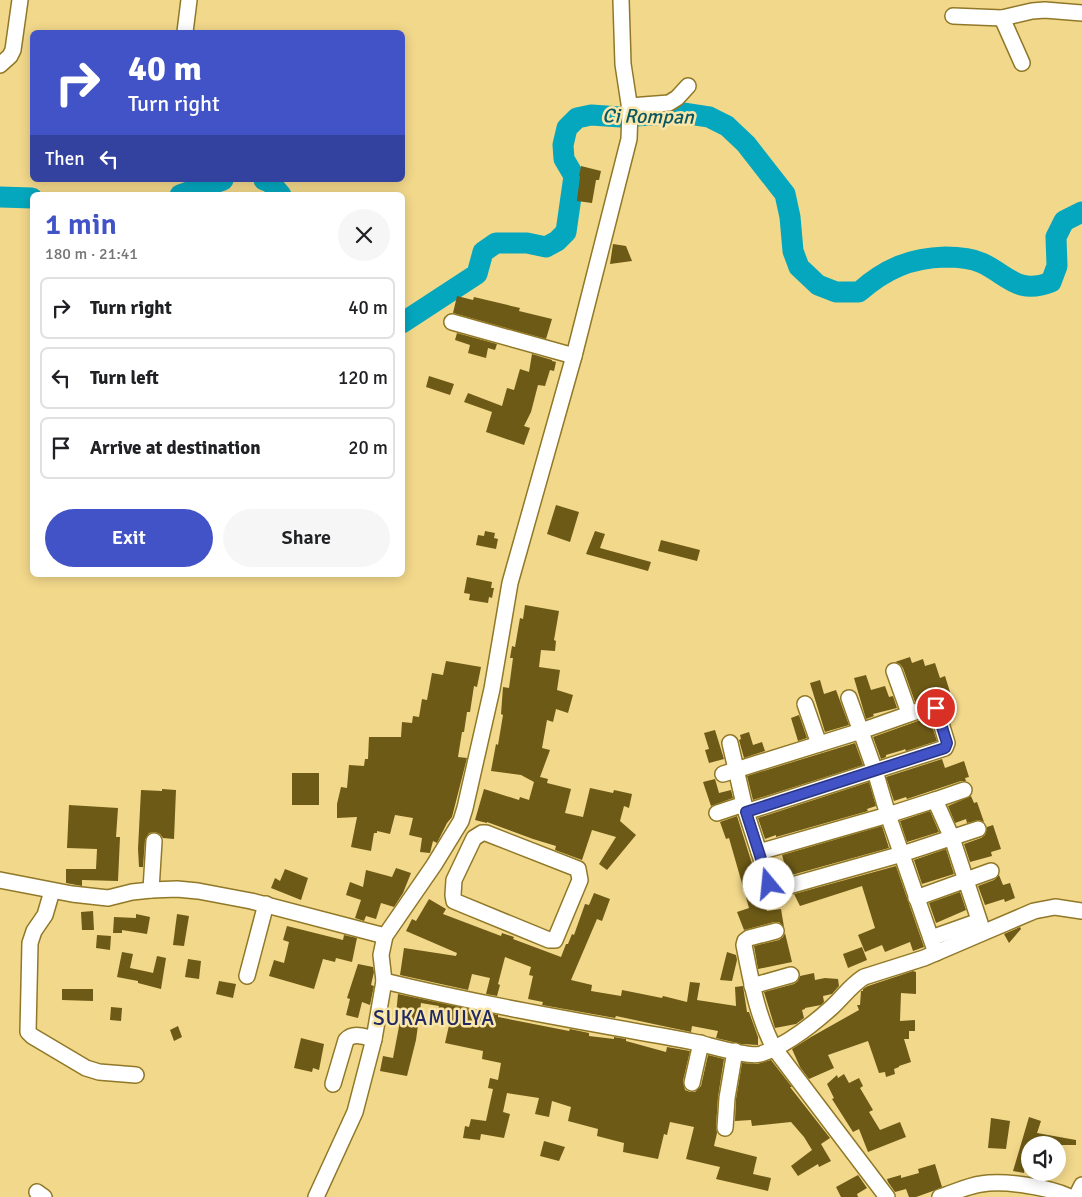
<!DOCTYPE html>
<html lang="en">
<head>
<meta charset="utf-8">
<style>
	:root { --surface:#fff; --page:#f6f6f6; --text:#202124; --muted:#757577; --line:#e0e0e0; --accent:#4253c7 }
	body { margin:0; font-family:Signika,sans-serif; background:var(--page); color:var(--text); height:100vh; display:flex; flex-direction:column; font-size:19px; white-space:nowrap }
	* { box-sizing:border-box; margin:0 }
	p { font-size:16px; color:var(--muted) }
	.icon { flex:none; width:28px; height:28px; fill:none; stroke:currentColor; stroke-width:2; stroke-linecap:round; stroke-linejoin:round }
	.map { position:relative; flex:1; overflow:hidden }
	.side { position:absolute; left:30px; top:192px; width:375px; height:385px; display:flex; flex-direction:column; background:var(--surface); border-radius:8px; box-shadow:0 2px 12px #0003 }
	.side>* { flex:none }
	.banner { position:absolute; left:30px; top:30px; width:375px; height:152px; border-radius:8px; box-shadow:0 2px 12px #0003; background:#4253c7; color:#fff; overflow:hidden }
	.fabs { position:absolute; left:1021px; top:1136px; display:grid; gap:10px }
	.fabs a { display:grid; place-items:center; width:45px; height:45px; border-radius:50%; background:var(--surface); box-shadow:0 2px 12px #0003; font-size:25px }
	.pin { position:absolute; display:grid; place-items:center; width:42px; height:42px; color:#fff; margin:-21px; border:2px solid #fff; border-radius:50%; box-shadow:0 1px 5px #0007 }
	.me { position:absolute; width:55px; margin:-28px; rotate:343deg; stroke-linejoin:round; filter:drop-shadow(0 0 4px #0008) }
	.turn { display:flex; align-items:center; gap:18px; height:105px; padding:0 15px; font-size:22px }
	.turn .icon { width:65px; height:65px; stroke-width:2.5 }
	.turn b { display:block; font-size:35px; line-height:42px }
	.then { display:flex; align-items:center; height:48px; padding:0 15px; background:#0003; gap:10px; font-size:19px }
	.round { display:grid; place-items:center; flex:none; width:52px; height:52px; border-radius:26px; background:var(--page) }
	.summary { display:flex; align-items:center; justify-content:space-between; height:85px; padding:0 15px }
	h1 { font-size:30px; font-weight:600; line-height:38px; color:var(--accent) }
	.cta { display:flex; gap:10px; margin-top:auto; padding:10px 15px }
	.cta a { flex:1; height:58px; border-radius:30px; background:var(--accent); color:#fff; font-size:20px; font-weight:600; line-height:58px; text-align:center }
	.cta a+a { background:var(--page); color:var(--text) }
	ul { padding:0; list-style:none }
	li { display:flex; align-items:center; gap:15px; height:62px; margin:0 10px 8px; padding:0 5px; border:2px solid var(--line); border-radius:8px }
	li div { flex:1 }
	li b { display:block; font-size:19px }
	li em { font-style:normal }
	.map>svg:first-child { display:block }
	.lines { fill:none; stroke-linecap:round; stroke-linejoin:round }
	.river { stroke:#05a7be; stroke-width:21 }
	.building { fill:#6d5a16 }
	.minor-casing { stroke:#907828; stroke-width:18 }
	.minor { stroke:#fff; stroke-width:15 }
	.route-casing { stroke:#2b3681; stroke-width:12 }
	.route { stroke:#4253c7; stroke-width:9 }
	.labels { text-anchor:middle; stroke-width:5; stroke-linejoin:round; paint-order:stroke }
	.water-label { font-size:20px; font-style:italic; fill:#095763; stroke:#fae6a9 }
	.quarter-label { font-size:21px; letter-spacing:1px; fill:#202962; stroke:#fae6a9 }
</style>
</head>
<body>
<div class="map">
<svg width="1082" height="1197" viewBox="0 0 1082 1197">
	<rect width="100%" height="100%" fill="#f2d88b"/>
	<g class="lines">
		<g class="river">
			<polyline points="264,180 270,182 281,195"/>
			<polyline points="180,195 223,180"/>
			<polyline points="0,197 32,198"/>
			<path d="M402,323l75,-49 6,-22 13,-9h31l19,4 11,-6 9,-9 8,-56 -10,-17 -1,-14 4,-17 10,-10 14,-3 30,2 62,-4 26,4 18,9 19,18 39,50 5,23 3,34 6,16 19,18 18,7h23c26,-23 51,-34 86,-35 12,0 26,1 37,6 27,13 36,32 69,19l6,-16 -1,-29 8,-16 18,-9"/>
		</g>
	</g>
	<g class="building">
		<polygon points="581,166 601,171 599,180 596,180 592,203 577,201 580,176 579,176"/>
		<polygon points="613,244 626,246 632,261 610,264"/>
		<polygon points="457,296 473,300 474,297 520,308 519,311 552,319 546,339 453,313"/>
		<polygon points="457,333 497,344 495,350 488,348 486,358 468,353 470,345 455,340"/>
		<polygon points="532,354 552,360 552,361 556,362 554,371 550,370 545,386 538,385 531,412 524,426 530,428 524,445 486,432 492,412 464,402 468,393 502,406 507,388 514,390 520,369 529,372"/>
		<polygon points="429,376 454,384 450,395 426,387"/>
		<polygon points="556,505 579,512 570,542 547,534"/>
		<polygon points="485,531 495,533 494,538 498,539 496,549 476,545 478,535 484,536"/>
		<polygon points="595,531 605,534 600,548 651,562 648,571 586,554"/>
		<polygon points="661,540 700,550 697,561 658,551"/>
		<polygon points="467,577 492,582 491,588 494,588 492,598 489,597 488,603 469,600 470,594 464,593"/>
		<polygon points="525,605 559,611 554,640 556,641 555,651 541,650 539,667 560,670 557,690 573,695 568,713 556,709 553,722 547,720 542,748 550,750 540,777 548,779 547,783 571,789 565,813 583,817 590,788 613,793 614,790 632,794 629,808 624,806 620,821 636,835 607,870 599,864 616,837 592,830 582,860 555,850 556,846 533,839 487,822 487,823 475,820 484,789 519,800 520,797 529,800 534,782 521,775 491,771 496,744 498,745 503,715 501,714 503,687 509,688 513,658 510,658 512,646 515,647 520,618 523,619"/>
		<polygon points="910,657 912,663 923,659 925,666 935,663 940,678 945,676 950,692 938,696 937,694 915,702 903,668 900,664 895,662"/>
		<polygon points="446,661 481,667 477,687 474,686 470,712 467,712 464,732 462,732 458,757 467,758 452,817 447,823 437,843 433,841 430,853 420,852 422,838 409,835 413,818 395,815 390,834 377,831 377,833 374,833 371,851 351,847 357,817 337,818 337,804 341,787 347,788 349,765 364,766 365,759 368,759 369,737 401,737 402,722 412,723 413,716 419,717 422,699 427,700 432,673 443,675"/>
		<polygon points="866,675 871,690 885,686 889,697 893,696 897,708 873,714 874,716 866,719 854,678"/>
		<polygon points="820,680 824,694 836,690 849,725 825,732 810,683"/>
		<polygon points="799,715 807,738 798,741 791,718"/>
		<polygon points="929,717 937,741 906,751 905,749 903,750 886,755 886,757 881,759 873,737"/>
		<polygon points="715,730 724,759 709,763 705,750 709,749 704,733"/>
		<polygon points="749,732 753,745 762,742 765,751 744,758 739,740 741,739 740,735"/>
		<polygon points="855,743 863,765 753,800 747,776"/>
		<polygon points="942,759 945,768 964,761 969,777 965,778 966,781 961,781 907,799 906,797 894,801 886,777"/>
		<rect x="292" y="773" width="27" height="32"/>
		<polygon points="715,779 719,793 731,790 733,798 711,806 703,782"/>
		<polygon points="869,782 876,806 867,809 868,811 776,837 776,835 765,839 758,818"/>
		<polygon points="162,789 176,790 174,839 163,838 160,834 155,832 149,833 145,840 143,867 139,867 138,849 141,790 162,791"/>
		<polygon points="971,796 974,803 977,802 984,822 979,820 967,823 966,819 955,823 948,806"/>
		<polygon points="69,805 118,808 116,837 120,837 118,881 82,880 82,886 66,883 66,869 96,869 97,849 67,848"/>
		<polygon points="930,811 939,832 907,842 900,821"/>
		<polygon points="737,816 767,911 781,909 784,927 779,922 774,922 744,930 737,912 749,908 729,838 726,839 720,822"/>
		<polygon points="993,825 1001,849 991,852 992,856 970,862 964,844 981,838 985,835 987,827"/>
		<polygon points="882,826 889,848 788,876 782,855"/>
		<polygon points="946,849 954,874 922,884 914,860"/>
		<polygon points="896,866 924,947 913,951 910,942 885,952 882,945 865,952 858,935 875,928 862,886 800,906 794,894"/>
		<polygon points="396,868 411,873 403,893 394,907 381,903 376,919 366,916 364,921 355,918 361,900 346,895 350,882 363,887 366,870 392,877"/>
		<polygon points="285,869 308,878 301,900 271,888 275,878 280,881"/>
		<polygon points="999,875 1003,885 1010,883 1015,898 1005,902 1004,899 985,905 978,886 994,880"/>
		<polygon points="960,892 966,910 936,923 929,903"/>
		<polygon points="594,893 610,899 602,921 597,919 571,980 592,985 591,991 621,996 622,990 662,998 663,996 687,1002 690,982 700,983 697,1000 736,1006 735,987 743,986 747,1012 749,1012 758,1037 758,1045 741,1044 716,1038 718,1031 692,1026 691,1032 616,1016 615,1018 542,1005 543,1002 528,999 533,976 529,975 531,967 505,957 498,984 500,985 497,996 486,994 490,978 472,974 468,990 400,975 404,948 456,956 457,953 406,931 412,919 416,921 429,899 446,909 443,914 501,936 502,933 514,937 513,939 561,957 566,944 568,944 572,934 574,935 585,904 589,905"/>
		<polygon points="93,911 94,930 82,930 81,912"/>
		<polygon points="136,914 150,917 147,934 122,930 122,933 113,933 114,917 136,918"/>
		<polygon points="177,914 189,916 184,946 173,945"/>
		<polygon points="287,926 343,940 344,935 357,938 352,962 336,958 335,962 323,959 314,989 269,976 274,960 284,963 289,942 283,940"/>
		<polygon points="1020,927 1021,929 1009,943 1004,934"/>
		<polygon points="785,933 792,962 758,969 754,946 779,940 783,937"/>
		<polygon points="97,935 111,936 110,950 96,948"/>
		<polygon points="862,947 867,960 848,968 843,954"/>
		<polygon points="122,952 133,954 130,968 149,972 153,973 157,956 166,958 161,989 138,983 138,981 117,977"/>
		<polygon points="727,952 736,955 737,960 732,981 720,980"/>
		<polygon points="188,959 201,961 199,979 185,977"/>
		<polygon points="358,964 373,967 374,972 371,985 374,986 370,1005 362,1002 358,1018 346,1015 350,999 347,998"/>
		<polygon points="913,971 916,972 916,994 901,993 900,1021 915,1020 915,1031 909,1031 909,1039 904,1039 911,1062 899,1066 899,1067 894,1069 895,1074 886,1077 885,1072 879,1073 868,1041 828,1055 834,1068 809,1079 800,1067 792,1049 811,1037 859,1010 857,1005 860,1005 861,991 863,991 863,989 868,986"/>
		<polygon points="814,973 815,980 825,978 838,979 839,986 832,994 823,996 824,1002 821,1005 805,1008 805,1009 802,1010 804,1018 796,1024 775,1028 764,992 794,984 798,981 800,976"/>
		<polygon points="219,981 236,984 233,998 216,994"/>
		<polygon points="62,989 93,989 93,1001 62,1000"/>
		<polygon points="398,994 498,1015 498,1017 569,1031 570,1029 589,1033 589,1036 614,1039 614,1037 626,1039 626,1041 666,1052 667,1047 690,1051 683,1081 685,1090 690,1092 695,1092 701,1086 708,1055 724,1059 718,1097 716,1127 717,1133 714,1146 757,1157 753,1174 771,1178 768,1191 716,1179 720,1167 686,1159 694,1127 670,1122 667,1135 664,1134 658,1159 623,1152 624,1143 597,1136 598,1129 568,1121 571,1107 552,1101 549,1117 535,1114 539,1098 507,1093 503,1112 510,1114 504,1138 481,1134 480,1140 463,1138 465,1126 469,1127 471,1119 486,1121 493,1089 488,1088 490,1078 498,1080 501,1063 482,1059 483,1051 445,1043 450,1021 437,1018 439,1006 421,1003 416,1040 407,1076 380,1071 383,1056 393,1058 401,1016 396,1015"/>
		<polygon points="111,1007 122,1008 121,1021 110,1020"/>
		<polygon points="178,1026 182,1037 174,1041 170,1030"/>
		<polygon points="301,1038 324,1044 319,1070 313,1068 312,1072 294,1068"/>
		<polygon points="771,1060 792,1087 790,1087 830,1138 821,1144 831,1161 819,1167 818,1164 798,1176 791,1166 812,1150 804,1137 791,1122 752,1126 751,1120 735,1121 736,1099 742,1063 757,1064"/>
		<polygon points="844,1074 849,1083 859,1078 863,1086 860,1088 873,1110 869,1112 880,1130 900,1122 906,1137 868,1152 859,1129 853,1132 832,1099 834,1098 827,1084 837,1075 838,1078"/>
		<polygon points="1029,1117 1041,1121 1037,1133 1076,1140 1076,1145 1028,1145 1024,1173 1013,1171"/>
		<polygon points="991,1118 1010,1121 1006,1149 988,1148"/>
		<polygon points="544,1141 565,1147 559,1161 540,1156"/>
		<polygon points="935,1164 942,1187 933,1191 916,1197 909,1197 906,1189 895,1192 888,1182 887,1179 901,1175 901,1178 919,1173 918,1169"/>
		<polygon points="858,1175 867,1188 857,1194 858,1197 841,1197 836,1187"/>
	</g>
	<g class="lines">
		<defs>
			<g id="minor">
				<path d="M621,0l2,64 7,46 -1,29 -55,217 -64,227 -18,106 -27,119 -4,13 -27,44 -49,71 -4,19 3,26c103,25 207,42 310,61 15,3 55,16 67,12 26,-9 50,-28 70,-46 11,-10 20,-23 33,-31l60,-19 110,-47 21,-4 27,4"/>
				<polyline points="953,16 1002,18 1032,11 1045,10 1082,13"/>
				<polyline points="1002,18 1022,63"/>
				<polyline points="185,32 189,0"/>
				<polyline points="0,65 10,56 13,50 20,0"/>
				<polyline points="630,106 669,103 677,98 688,86"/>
				<polyline points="452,322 574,356"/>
				<polyline points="894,671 909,713"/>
				<polyline points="849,698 875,771 888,815 759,852 769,884 771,888 778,889 902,854 978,829"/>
				<polyline points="805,704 819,744"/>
				<polyline points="730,743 744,804"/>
				<polyline points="935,800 964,790"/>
				<polyline points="746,812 759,852"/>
				<polyline points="717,813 744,804 746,812 945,748 947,743 937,710 936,708 932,706 861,731 723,774"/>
				<polygon points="482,833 486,833 578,869 580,880 555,940 549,940 454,901 453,895 454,880 474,838"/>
				<polyline points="0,880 72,894 108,898 132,892 151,890 177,889 198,891 251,901 385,936"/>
				<polyline points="151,890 154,841"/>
				<polyline points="52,891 45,915 34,931 30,943 28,1032 32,1036 86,1068 99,1072 136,1075"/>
				<polyline points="916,898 991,871"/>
				<path d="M776,931l-27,7 -4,3 -1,4c7,35 13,71 30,103l113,149"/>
				<polyline points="931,938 979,921"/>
				<polyline points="936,953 888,815 935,800 952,838 983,932"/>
				<polyline points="247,976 266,904"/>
				<polyline points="752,986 791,975"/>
				<polyline points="692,1083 701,1043"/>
				<path d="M333,1084l13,-44c8,-8 18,-3 28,-1"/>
				<polyline points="725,1128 727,1098 735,1051"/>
				<polyline points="37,1192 44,1197"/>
				<polyline points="316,1197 355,1112 374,1039 384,981"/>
				<path d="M940,1197c13,-4 27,-11 41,-13 24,-4 67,3 89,13"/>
				<polyline points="1076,1197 1082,1185"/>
			</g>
		</defs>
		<use href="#minor" class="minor-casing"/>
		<use href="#minor" class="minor"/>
	</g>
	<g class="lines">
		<defs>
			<polyline id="route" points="769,884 746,812 945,748 947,743 936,708"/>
		</defs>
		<use href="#route" class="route-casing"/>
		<use href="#route" class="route"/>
	</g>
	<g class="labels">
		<g class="water-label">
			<text transform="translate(648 116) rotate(1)" y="7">Ci Rompan</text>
		</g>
		<g class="quarter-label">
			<text x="434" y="1025">SUKAMULYA</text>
		</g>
	</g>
</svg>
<div class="fabs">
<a><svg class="icon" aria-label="sound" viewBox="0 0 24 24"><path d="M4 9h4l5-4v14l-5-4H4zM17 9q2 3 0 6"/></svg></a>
</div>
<div class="pin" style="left:936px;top:708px;background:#d93025"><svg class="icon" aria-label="arrive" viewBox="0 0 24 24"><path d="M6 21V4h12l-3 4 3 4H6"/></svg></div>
<svg class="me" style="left:769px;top:884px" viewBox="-20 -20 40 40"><circle r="19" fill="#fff"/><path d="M0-13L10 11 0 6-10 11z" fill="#4253c7"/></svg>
<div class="banner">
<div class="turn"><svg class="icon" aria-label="right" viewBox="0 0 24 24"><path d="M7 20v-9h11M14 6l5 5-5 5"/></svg><div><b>40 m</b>Turn right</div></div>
<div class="then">Then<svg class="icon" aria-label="left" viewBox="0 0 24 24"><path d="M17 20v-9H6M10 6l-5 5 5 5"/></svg></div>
</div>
<section class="side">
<div class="summary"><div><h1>1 min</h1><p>180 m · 21:41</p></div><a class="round"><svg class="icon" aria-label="close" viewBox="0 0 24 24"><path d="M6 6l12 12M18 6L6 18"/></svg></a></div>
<ul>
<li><svg class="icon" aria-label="right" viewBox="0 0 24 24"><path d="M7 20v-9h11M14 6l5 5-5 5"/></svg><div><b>Turn right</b></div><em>40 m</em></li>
<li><svg class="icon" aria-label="left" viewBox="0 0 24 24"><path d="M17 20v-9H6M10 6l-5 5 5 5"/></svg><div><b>Turn left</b></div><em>120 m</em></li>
<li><svg class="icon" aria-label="arrive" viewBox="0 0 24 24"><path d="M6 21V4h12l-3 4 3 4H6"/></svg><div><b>Arrive at destination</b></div><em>20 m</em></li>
</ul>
<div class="cta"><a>Exit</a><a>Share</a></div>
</section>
</div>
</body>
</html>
